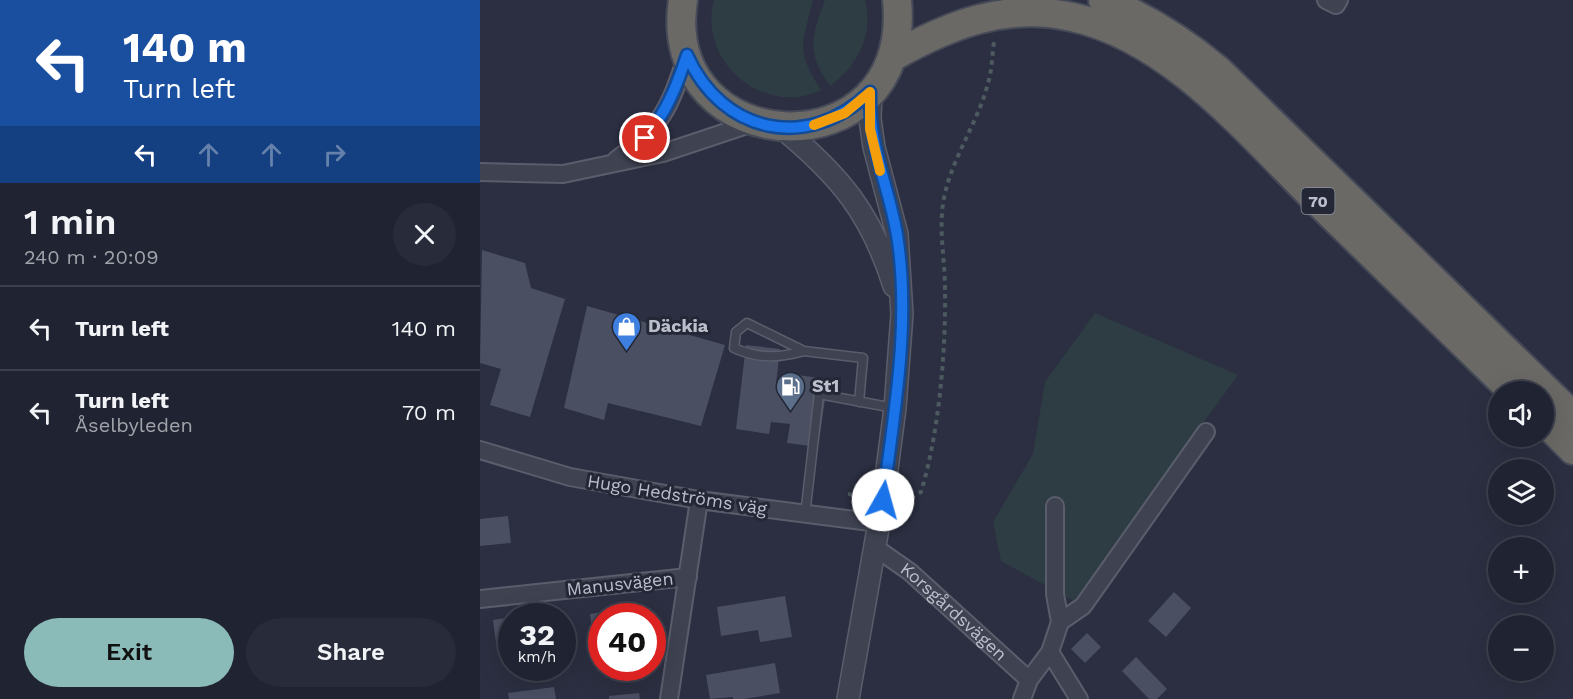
<!DOCTYPE html>
<html lang="en">
<head>
<meta charset="utf-8">
<style>
	:root { --surface:#202331; --page:#282b39; --text:#f1f3f6; --muted:#a2a4ab; --line:#3d404d; --accent:#8bbbb9 }
	body { margin:0; font-family:"Work Sans",sans-serif; background:var(--page); color:var(--text); height:100vh; display:flex; flex-direction:column; font-size:22px; white-space:nowrap }
	* { box-sizing:border-box; margin:0 }
	p { font-size:20px; color:var(--muted) }
	.icon { flex:none; width:33px; height:33px; fill:none; stroke:currentColor; stroke-width:2; stroke-linecap:round; stroke-linejoin:round }
	.map { position:relative; flex:1; overflow:hidden }
	.panel { display:flex; flex-direction:column; background:var(--surface); width:480px }
	.panel>* { flex:none }
	.banner { background:#1a4fa0; color:#fff; overflow:hidden }
	.fabs { position:absolute; left:1008px; top:381px; display:grid; gap:12px }
	.fabs a { display:grid; place-items:center; width:66px; height:66px; border-radius:50%; background:var(--surface); box-shadow:0 6px 24px #0002,0 0 0 2px var(--line); font-size:30px }
	.speed { position:absolute; left:18px; top:603px; display:flex; gap:12px; font-size:30px; font-weight:700; text-align:center }
	.speed>* { display:grid; place-content:center; width:78px; height:78px; border-radius:50%; background:var(--surface); box-shadow:0 6px 24px #0002,0 0 0 2px var(--line); line-height:1 }
	.speed small { font-size:15px; font-weight:400 }
	.speed .limit { border:9px solid #d22; background:#fff; color:#111 }
	.pin { position:absolute; display:grid; place-items:center; width:51px; height:51px; color:#fff; margin:-26px; border:3px solid #fff; border-radius:50%; box-shadow:0 2px 6px #0007 }
	.me { position:absolute; width:66px; margin:-33px; rotate:7deg; stroke-linejoin:round; filter:drop-shadow(0 0 4px #0008) }
	.turn { display:flex; align-items:center; gap:21px; height:126px; padding:0 24px; font-size:27px }
	.turn .icon { width:78px; height:78px; stroke-width:2.5 }
	.turn b { display:block; font-size:42px; line-height:51px }
	.lanes { display:flex; align-items:center; height:57px; padding:0 24px; background:#0003; justify-content:center; gap:30px; direction:ltr }
	.lanes .off { opacity:.35 }
	.round { display:grid; place-items:center; flex:none; width:63px; height:63px; border-radius:32px; background:var(--page) }
	.headline { display:flex; align-items:center; justify-content:space-between; height:102px; padding:0 24px }
	h1 { font-size:36px; font-weight:600; line-height:45px }
	.action { display:flex; gap:12px; margin-top:auto; padding:12px 24px }
	.action a { flex:1; height:69px; border-radius:36px; background:var(--accent); color:#111; font-size:24px; font-weight:600; line-height:69px; text-align:center }
	.action a+a { background:var(--page); color:var(--text) }
	ul { padding:0; list-style:none }
	li { display:flex; align-items:center; gap:18px; height:84px; padding:0 24px; border-top:2px solid var(--line) }
	li div { flex:1 }
	li b { display:block; font-size:22px }
	li em { font-style:normal }
	main { display:flex; flex:1; min-height:0 }
	.map>svg:first-child { display:block }
	.green { fill:#2e3d43 }
	.building { fill:#4a4f62 }
	.lines { fill:none; stroke-linecap:round; stroke-linejoin:round }
	.service-casing { stroke:#5a5d6b; stroke-width:11 }
	.minor-casing { stroke:#5a5d6b; stroke-width:20 }
	.tertiary-casing { stroke:#5a5d6b; stroke-width:24 }
	.trunk-casing { stroke:#464a58; stroke-width:32 }
	.path { stroke:#4d5a60; stroke-width:4; stroke-dasharray:4.5 4.5; stroke-linecap:butt }
	.service { stroke:#3f4251; stroke-width:8 }
	.minor { stroke:#3f4251; stroke-width:16 }
	.tertiary { stroke:#3f4251; stroke-width:21 }
	.trunk { stroke:#6a6966; stroke-width:28 }
	.route-casing { stroke:#114b97; stroke-width:15 }
	.route { stroke:#1a73e8; stroke-width:10 }
	.slow { stroke:#f59e0b; stroke-width:10 }
	.labels { text-anchor:middle; stroke-width:6; stroke-linejoin:round; paint-order:stroke }
	.shield { fill:#232736; stroke:#8e919e; stroke-width:1.5 }
	.shield-label { font-size:16px; font-weight:bold; fill:#bcbecb }
	.poi-label { font-size:18px; font-weight:bold; fill:#bcbecb; stroke:#232736; text-anchor:start }
	.street-label { font-size:18px; fill:#bcbecb; stroke:#232736 }
</style>
</head>
<body>
<main>
<section class="panel">
<div class="banner">
<div class="turn"><svg class="icon" aria-label="left" viewBox="0 0 24 24"><path d="M17 20v-9H6M10 6l-5 5 5 5"/></svg><div><b>140 m</b>Turn left</div></div>
<div class="lanes"><svg class="icon" aria-label="left" viewBox="0 0 24 24"><path d="M17 20v-9H6M10 6l-5 5 5 5"/></svg><svg class="icon off" aria-label="ahead" viewBox="0 0 24 24"><path d="M12 20V5M6 11l6-6 6 6"/></svg><svg class="icon off" aria-label="ahead" viewBox="0 0 24 24"><path d="M12 20V5M6 11l6-6 6 6"/></svg><svg class="icon off" aria-label="right" viewBox="0 0 24 24"><path d="M7 20v-9h11M14 6l5 5-5 5"/></svg></div>
</div>
<div class="headline"><div><h1>1 min</h1><p>240 m · 20:09</p></div><a class="round"><svg class="icon" aria-label="close" viewBox="0 0 24 24"><path d="M6 6l12 12M18 6L6 18"/></svg></a></div>
<ul>
<li><svg class="icon" aria-label="left" viewBox="0 0 24 24"><path d="M17 20v-9H6M10 6l-5 5 5 5"/></svg><div><b>Turn left</b></div><em>140 m</em></li>
<li><svg class="icon" aria-label="left" viewBox="0 0 24 24"><path d="M17 20v-9H6M10 6l-5 5 5 5"/></svg><div><b>Turn left</b><p>Åselbyleden</p></div><em>70 m</em></li>
</ul>
<div class="action"><a>Exit</a><a>Share</a></div>
</section>
<div class="map">
<svg width="1093" height="699" viewBox="0 0 1093 699">
	<rect width="100%" height="100%" fill="#2b2f41"/>
	<g class="green">
		<path d="M234,0h99c-11,47 -18,48 8,90 -57,28 -124,-29 -107,-90z"/>
		<path d="M345,0h40c9,35 -7,65 -35,86 -24,-34 -19,-48 -5,-86z"/>
		<polygon points="615,313 758,375 594,601 521,561 513,522 553,454 565,382"/>
	</g>
	<g class="building">
		<polygon points="2,250 45,263 51,288 85,299 50,417 10,405 21,369 0,363"/>
		<polygon points="107,306 245,345 221,426 128,403 124,420 84,408"/>
		<polygon points="266,345 300,349 296,384 316,386 317,375 348,379 338,447 307,443 310,424 291,422 289,434 256,429"/>
		<polygon points="28,516 31,543 0,546 0,519"/>
		<polygon points="694,592 711,608 686,637 668,621"/>
		<polygon points="305,596 312,637 280,642 278,630 241,636 237,607"/>
		<polygon points="155,607 156,616 122,616 122,643 114,644 110,614"/>
		<polygon points="32,617 32,648 17,650 13,620"/>
		<polygon points="607,633 621,647 605,663 591,649"/>
		<polygon points="656,657 687,689 677,699 669,699 642,671"/>
		<polygon points="295,663 300,693 264,699 253,699 253,697 230,699 226,675"/>
		<polygon points="74,687 76,699 29,699 28,693"/>
		<polygon points="159,693 160,699 129,699 129,696"/>
	</g>
	<g class="lines">
		<defs>
			<g id="service">
				<path d="M324,351c-24,7 -46,8 -70,-3l2,-16 11,-9 57,28 59,7 -4,44"/>
				<polyline points="325,515 339,394 414,408"/>
			</g>
			<g id="minor">
				<polyline points="846,0 856,5 859,0"/>
				<path d="M136,160c47,-35 53,-51 71,-105"/>
				<polyline points="0,172 83,174 183,153 276,122"/>
				<polyline points="0,450 90,477 219,500 398,523"/>
				<path id="s1" d="M393,546l37,26 119,108"/>
				<polyline points="0,599 208,577"/>
				<polyline points="580,622 603,606 726,432"/>
				<polyline points="570,652 599,699"/>
				<polyline points="189,699 219,500"/>
				<polyline points="542,699 549,680 570,652 580,622 575,594 575,506"/>
			</g>
			<g id="tertiary">
				<path d="M302,128c58,48 89,85 112,158"/>
				<polyline points="368,699 403,500 415,408 422,314 417,234 394,147 390,119 391,92"/>
			</g>
			<g id="trunk">
				<path d="M203,0c-25,161 231,176 214,0"/>
				<path d="M623,0c43,17 79,40 115,70l355,346"/>
				<path d="M412,57c57,-32 113,-55 180,-40 99,21 177,117 246,185 65,63 130,126 195,190"/>
				<polyline points="1064,421 1093,450"/>
			</g>
		</defs>
		<use href="#service" class="service-casing"/>
		<use href="#minor" class="minor-casing"/>
		<use href="#tertiary" class="tertiary-casing"/>
		<use href="#trunk" class="trunk-casing"/>
		<g class="path">
			<polyline points="368,494 386,497"/>
			<path d="M423,502l18,-10c18,-59 25,-141 24,-203 0,-32 -7,-60 -1,-91 8,-41 34,-75 44,-115 4,-13 4,-27 6,-41"/>
		</g>
		<use href="#service" class="service"/>
		<use href="#minor" class="minor"/>
		<use href="#tertiary" class="tertiary"/>
		<use href="#trunk" class="trunk"/>
	</g>
	<g class="lines">
		<defs>
			<path id="route" d="M165,138c21,-25 32,-52 42,-83 35,79 121,97 183,37 -1,57 18,91 27,143 14,88 -3,178 -14,265"/>
		</defs>
		<use href="#route" class="route-casing"/>
		<use href="#route" class="route"/>
		<polyline class="slow" points="334,125 365,113 390,92 390,129 400,171"/>
	</g>
	<defs>
		<symbol id="shop-pin" viewBox="-11 -11 22 30"><path d="M0 17L-7.5 6A9.5 9.5 0 1 1 7.5 6Z" fill="#3f7fe0" stroke="#232736"/><path d="M-5-2.5h2.3a2.7 3.5 0 0 1 5.4 0H5L5.5 6h-11ZM-1.5-2.5h3a1.5 2.3 0 0 0-3 0Z" fill="#fff"/></symbol>
		<symbol id="fuel-pin" viewBox="-11 -11 22 30"><path d="M0 17L-7.5 6A9.5 9.5 0 1 1 7.5 6Z" fill="#5c6f8a" stroke="#232736"/><path d="M-5.5-6h7V0h2V4h1.3V-2.5L3-4.5l.8-.8L6-3V5H2.5V1h-1V6h-7ZM-4.2-4.7v3.2H.2V-4.7Z" fill="#fff"/></symbol>
	</defs>
	<g fill-rule="evenodd">
		<use href="#shop-pin" x="130" y="310" width="33" height="45"/>
		<use href="#fuel-pin" x="294" y="370" width="33" height="45"/>
	</g>
	<g class="labels">
		<rect class="shield" x="821.5" y="188" width="33" height="26" rx="4.5"/>
		<g class="shield-label">
			<text x="838" y="207">70</text>
		</g>
		<g class="poi-label">
			<text x="168" y="332">Däckia</text>
			<text x="332" y="392">St1</text>
		</g>
		<g class="street-label">
			<text transform="translate(197 495) rotate(9)" y="6">Hugo Hedströms väg</text>
			<text transform="translate(140 584) rotate(-6)" y="6">Manusvägen</text>
			<text dy="6" stroke="none"><textPath href="#s1" startOffset="104">Korsgårdsvägen</textPath></text>
		</g>
	</g>
</svg>
<div class="fabs">
<a><svg class="icon" aria-label="sound" viewBox="0 0 24 24"><path d="M4 9h4l5-4v14l-5-4H4zM17 9q2 3 0 6"/></svg></a>
<a><svg class="icon" aria-label="layers" viewBox="0 0 24 24"><path d="M12 4l9 5-9 5-9-5zM3 14l9 5 9-5"/></svg></a>
<a>+</a>
<a>−</a>
</div>
<div class="speed"><div>32<small>km/h</small></div><div class="limit">40</div></div>
<div class="pin" style="left:165px;top:138px;background:#d93025"><svg class="icon" aria-label="arrive" viewBox="0 0 24 24"><path d="M6 21V4h12l-3 4 3 4H6"/></svg></div>
<svg class="me" style="left:403px;top:500px" viewBox="-20 -20 40 40"><circle r="19" fill="#fff"/><path d="M0-13L10 11 0 6-10 11z" fill="#1a73e8"/></svg>
</div>
</main>
</body>
</html>
